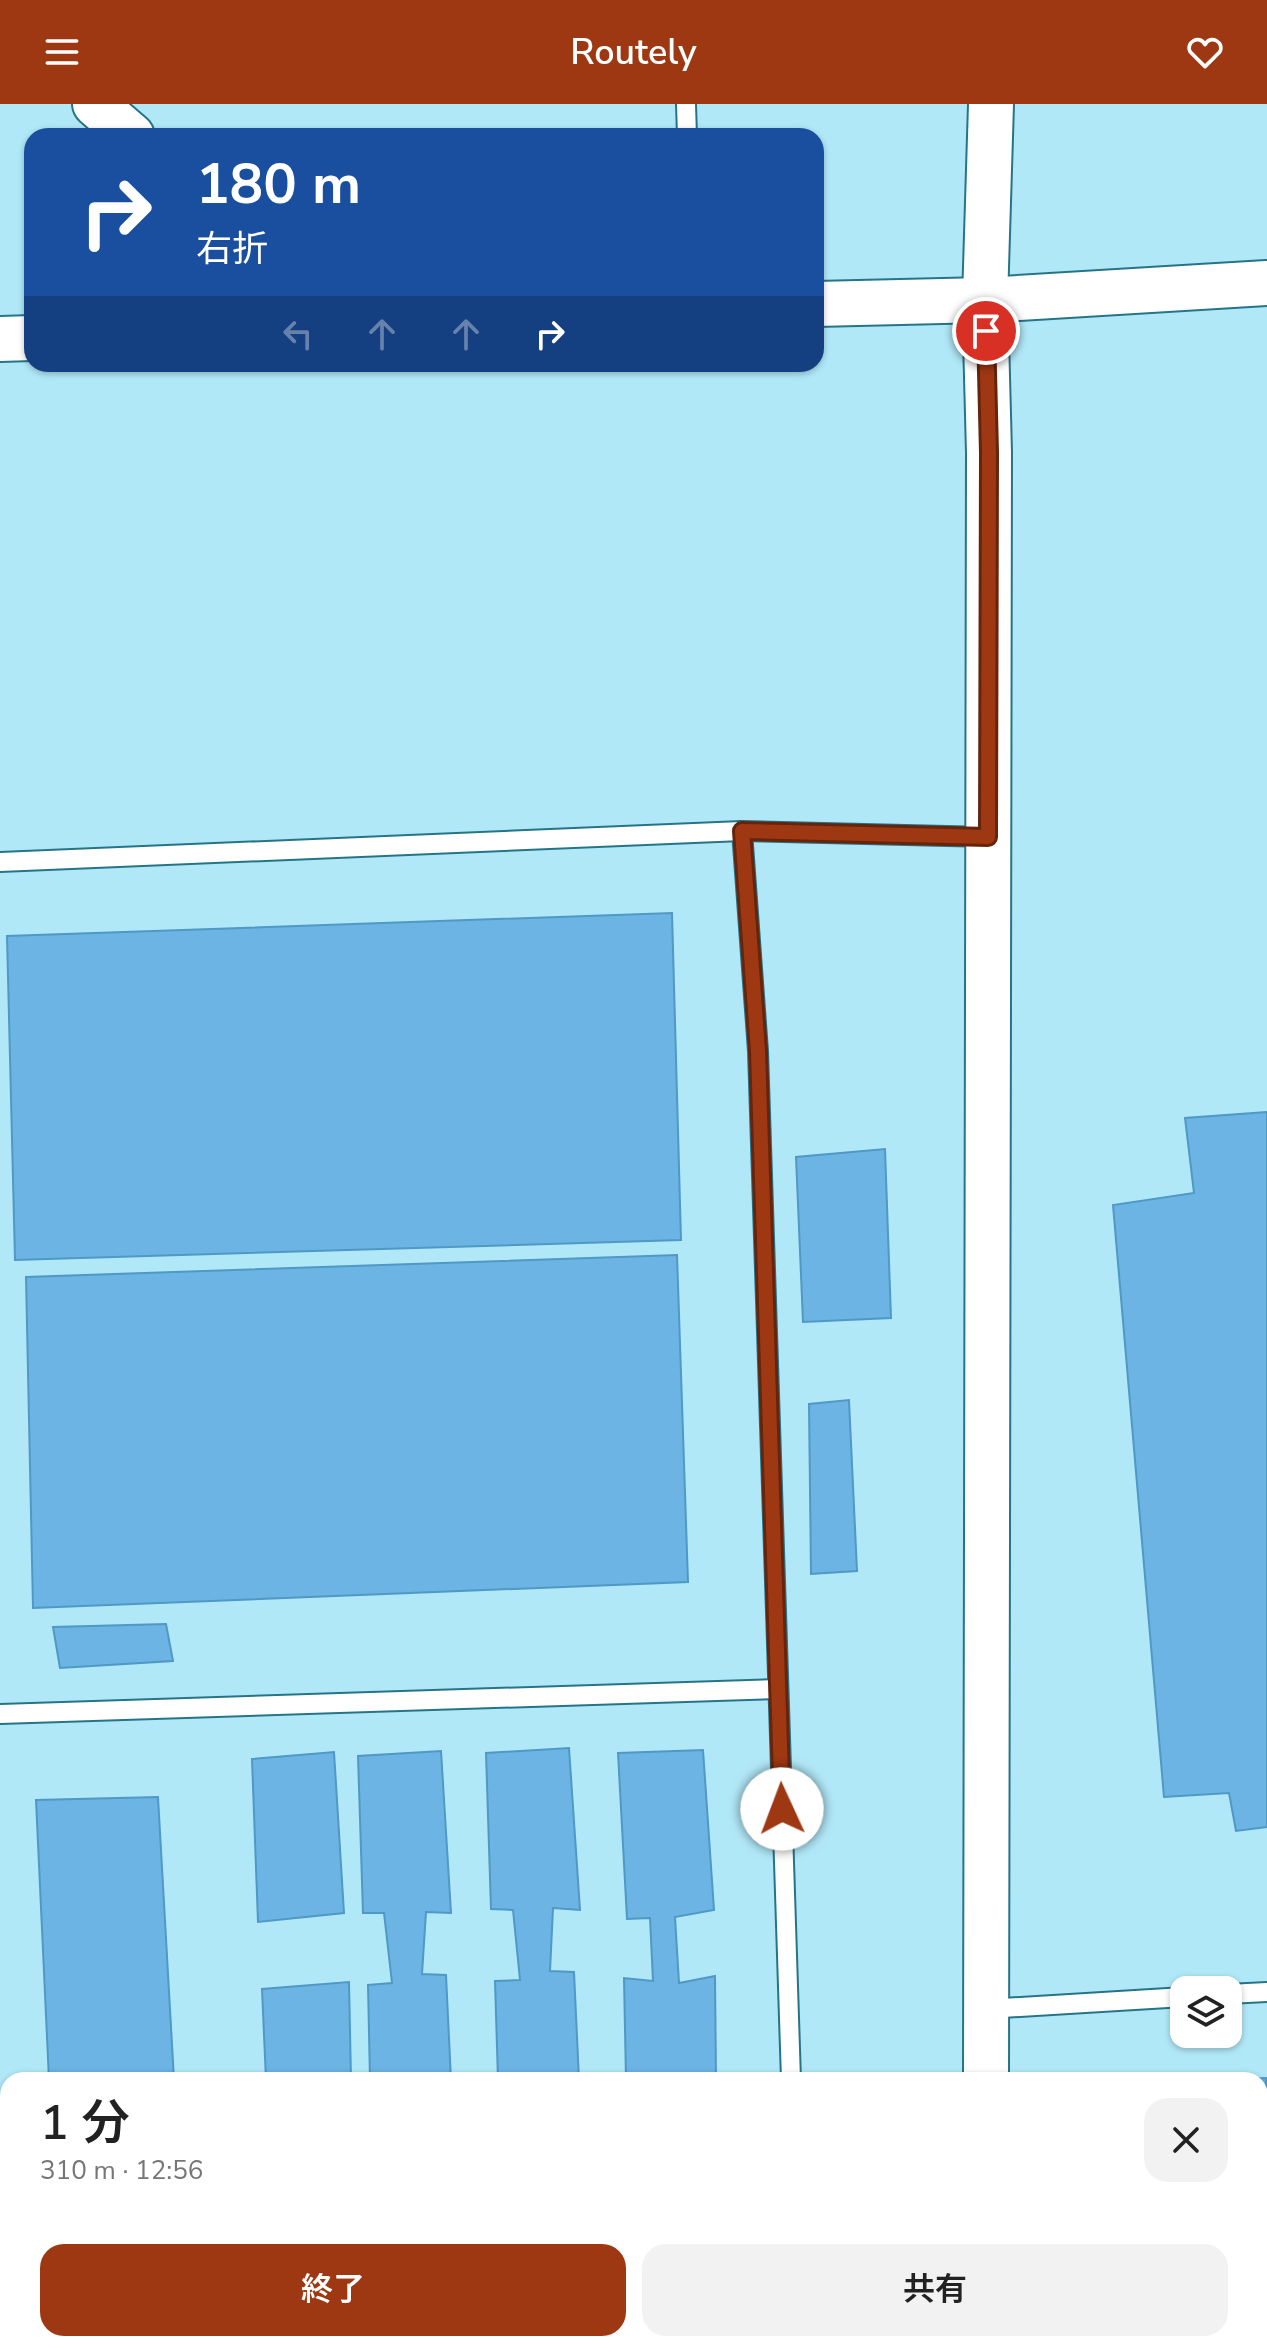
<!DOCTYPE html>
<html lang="ja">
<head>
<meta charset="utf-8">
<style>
	:root { --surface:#fff; --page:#f2f2f2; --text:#222; --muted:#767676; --accent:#9e3812 }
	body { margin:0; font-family:"Nunito Sans","Noto Sans JP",sans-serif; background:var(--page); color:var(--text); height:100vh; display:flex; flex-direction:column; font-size:30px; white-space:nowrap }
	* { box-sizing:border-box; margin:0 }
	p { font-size:26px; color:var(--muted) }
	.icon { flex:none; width:44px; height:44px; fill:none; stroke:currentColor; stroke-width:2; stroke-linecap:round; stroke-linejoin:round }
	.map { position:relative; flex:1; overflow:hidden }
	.drawer { position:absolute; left:0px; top:1968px; width:1268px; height:280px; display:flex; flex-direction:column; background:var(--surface); border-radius:24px 24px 0 0; box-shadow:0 2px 6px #0004 }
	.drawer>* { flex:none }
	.banner { position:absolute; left:24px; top:24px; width:800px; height:244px; border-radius:24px; box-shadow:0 2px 6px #0004; background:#1a4fa0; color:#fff; overflow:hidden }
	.tools { position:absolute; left:1170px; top:1872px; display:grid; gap:16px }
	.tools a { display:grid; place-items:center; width:72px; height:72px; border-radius:16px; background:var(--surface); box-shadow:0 2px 6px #0004; font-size:40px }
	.pin { position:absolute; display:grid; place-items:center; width:68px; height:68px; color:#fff; margin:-34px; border:4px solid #fff; border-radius:50%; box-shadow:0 2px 8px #0007 }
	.me { position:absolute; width:88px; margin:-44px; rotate:358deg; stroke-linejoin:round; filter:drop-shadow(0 0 6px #0008) }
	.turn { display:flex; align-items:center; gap:28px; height:168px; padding:0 40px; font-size:36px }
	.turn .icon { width:104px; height:104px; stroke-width:2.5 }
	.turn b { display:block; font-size:56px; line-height:68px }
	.lanes { display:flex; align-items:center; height:76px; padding:0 40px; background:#0003; justify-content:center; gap:40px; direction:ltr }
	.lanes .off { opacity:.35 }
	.round { display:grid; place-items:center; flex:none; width:84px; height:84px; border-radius:24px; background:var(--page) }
	.head { display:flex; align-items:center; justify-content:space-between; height:136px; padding:0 40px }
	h1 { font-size:48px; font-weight:600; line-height:60px }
	.primary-button { display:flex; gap:16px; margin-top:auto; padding:16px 40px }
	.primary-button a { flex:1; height:92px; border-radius:24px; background:var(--accent); color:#fff; font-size:32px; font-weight:600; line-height:92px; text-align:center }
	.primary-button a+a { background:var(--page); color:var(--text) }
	header { display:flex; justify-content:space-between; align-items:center; height:104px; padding:0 40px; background:var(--accent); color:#fff; font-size:36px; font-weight:600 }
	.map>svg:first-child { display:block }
	.building { fill:#6bb4e3; stroke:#5098c6; stroke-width:2 }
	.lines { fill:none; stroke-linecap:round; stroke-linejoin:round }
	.lane-casing { stroke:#267488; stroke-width:22 }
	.secondary-casing { stroke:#267488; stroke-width:48 }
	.lane { stroke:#fff; stroke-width:18 }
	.secondary { stroke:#fff; stroke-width:44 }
	.route-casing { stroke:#67240c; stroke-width:20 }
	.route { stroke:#9e3812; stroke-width:14 }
</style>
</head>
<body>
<header><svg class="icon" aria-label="menu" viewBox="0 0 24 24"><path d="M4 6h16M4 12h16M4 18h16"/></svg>Routely<svg class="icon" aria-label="heart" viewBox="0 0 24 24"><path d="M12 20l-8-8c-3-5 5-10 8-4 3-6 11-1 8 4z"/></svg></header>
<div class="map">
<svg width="1267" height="2248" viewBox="0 0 1267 2248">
	<rect width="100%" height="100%" fill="#b1e8f8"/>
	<g class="building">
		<polygon points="672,809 681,1136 15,1156 7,832"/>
		<polygon points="1267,1008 1267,1723 1236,1727 1229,1689 1164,1693 1113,1101 1194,1089 1185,1014"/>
		<polygon points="885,1045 891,1214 803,1218 796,1053"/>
		<polygon points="677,1151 688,1478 33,1504 26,1173"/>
		<polygon points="849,1296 857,1467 811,1470 809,1300"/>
		<polygon points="166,1520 173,1557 60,1564 53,1523"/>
		<polygon points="569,1644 580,1806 553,1804 550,1867 574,1868 579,1976 498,1976 495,1877 520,1876 513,1806 491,1805 486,1649"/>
		<polygon points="703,1646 714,1806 675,1813 679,1879 715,1872 716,1976 626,1976 624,1874 653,1877 650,1814 627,1815 618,1649"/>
		<polygon points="441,1647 451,1809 426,1808 422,1870 446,1871 451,1976 370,1976 368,1881 392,1879 384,1809 363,1809 358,1652"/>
		<polygon points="334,1648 344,1809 258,1818 252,1655"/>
		<polygon points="158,1693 174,1976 49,1976 36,1696"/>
		<polygon points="349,1878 351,1976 266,1976 262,1885"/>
		<polygon points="1266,1974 1267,2084 1260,2084 1260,1976 1212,1976"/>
		<polygon points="1260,2116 1267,2116 1267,2248 1182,2247 1181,2240 1260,2240"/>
		<polygon points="53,2240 719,2240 720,2248 53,2248"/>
	</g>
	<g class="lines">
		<defs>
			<g id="lane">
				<polyline points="686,0 687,32"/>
				<polyline points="742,727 758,947 791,1976"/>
				<polyline points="0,758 742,727 988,733"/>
				<polyline points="0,1610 778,1585"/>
				<polyline points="1228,1890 1267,1888"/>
				<polyline points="986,1905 1184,1893"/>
				<polyline points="800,2240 800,2248"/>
			</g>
			<g id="secondary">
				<polyline points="95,0 132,32"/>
				<polyline points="816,200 985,196 1267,179"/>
				<polyline points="0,235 32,234"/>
				<polyline points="986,1976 989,349 985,196 991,0"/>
				<polyline points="986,2248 986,2240"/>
			</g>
		</defs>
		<use href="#lane" class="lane-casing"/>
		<use href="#secondary" class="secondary-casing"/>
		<use href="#lane" class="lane"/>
		<use href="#secondary" class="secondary"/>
	</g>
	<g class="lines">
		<defs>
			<polyline id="route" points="782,1705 758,947 742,727 988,733 989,349 986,227"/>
		</defs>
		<use href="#route" class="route-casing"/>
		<use href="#route" class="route"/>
	</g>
</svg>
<div class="tools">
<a><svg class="icon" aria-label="layers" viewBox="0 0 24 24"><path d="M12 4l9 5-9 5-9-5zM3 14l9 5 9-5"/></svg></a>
</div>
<div class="pin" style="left:986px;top:227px;background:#d93025"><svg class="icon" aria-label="arrive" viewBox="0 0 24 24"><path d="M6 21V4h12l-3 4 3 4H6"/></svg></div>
<svg class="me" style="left:782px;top:1705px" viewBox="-20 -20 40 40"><circle r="19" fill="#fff"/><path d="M0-13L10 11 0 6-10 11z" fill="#9e3812"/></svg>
<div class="banner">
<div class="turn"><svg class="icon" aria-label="right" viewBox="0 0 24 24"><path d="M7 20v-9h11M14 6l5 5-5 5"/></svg><div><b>180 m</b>右折</div></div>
<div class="lanes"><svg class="icon off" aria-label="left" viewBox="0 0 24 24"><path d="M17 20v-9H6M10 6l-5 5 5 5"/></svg><svg class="icon off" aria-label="ahead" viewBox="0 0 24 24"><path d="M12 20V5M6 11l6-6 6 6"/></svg><svg class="icon off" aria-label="ahead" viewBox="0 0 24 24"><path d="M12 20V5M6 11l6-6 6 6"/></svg><svg class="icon" aria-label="right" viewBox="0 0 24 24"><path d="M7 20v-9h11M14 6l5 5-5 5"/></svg></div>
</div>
<section class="drawer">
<div class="head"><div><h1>1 分</h1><p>310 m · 12:56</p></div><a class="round"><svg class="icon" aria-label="close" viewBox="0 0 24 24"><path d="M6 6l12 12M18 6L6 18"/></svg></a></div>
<div class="primary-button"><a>終了</a><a>共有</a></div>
</section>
</div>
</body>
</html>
